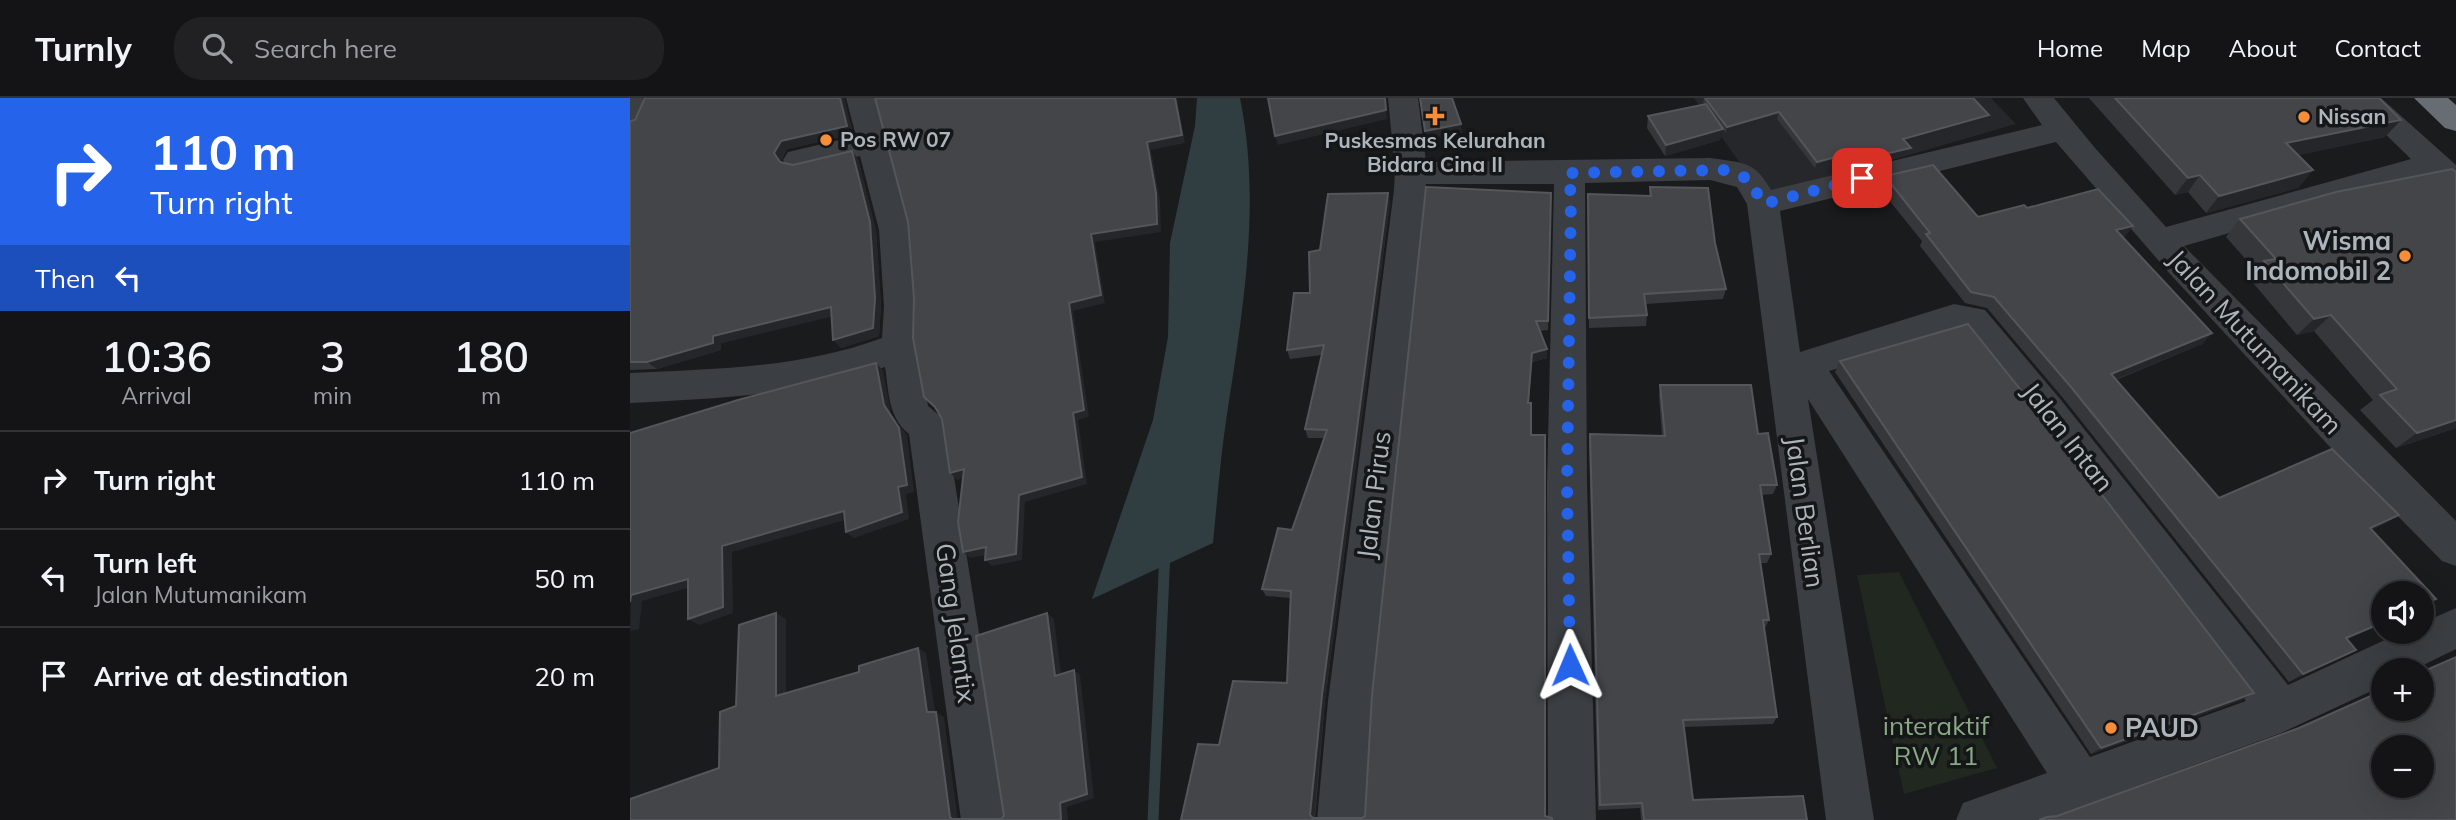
<!DOCTYPE html>
<html lang="en">
<head>
<meta charset="utf-8">
<style>
	:root { --surface:#141416; --page:#212123; --text:#f1f3f6; --muted:#9d9ea1; --line:#333335 }
	body { margin:0; font-family:Mulish,sans-serif; background:var(--page); color:var(--text); height:100vh; display:flex; flex-direction:column; font-size:26px; white-space:nowrap }
	* { box-sizing:border-box; margin:0 }
	p { font-size:23px; color:var(--muted) }
	.icon { flex:none; width:38px; height:38px; fill:none; stroke:currentColor; stroke-width:2; stroke-linecap:round; stroke-linejoin:round }
	.map { position:relative; flex:1; overflow:hidden }
	.panel { display:flex; flex-direction:column; background:var(--surface); width:630px }
	.panel>* { flex:none }
	.top-card { background:#2563eb; color:#fff; overflow:hidden }
	.buttons { position:absolute; left:1741px; top:483px; display:grid; gap:14px }
	.buttons a { display:grid; place-items:center; width:63px; height:63px; border-radius:50%; background:var(--surface); box-shadow:0 7px 28px #0002,0 0 0 2px var(--line); font-size:35px }
	.pin { position:absolute; display:grid; place-items:center; width:60px; height:60px; color:#fff; margin:-30px; border-radius:14px; box-shadow:0 4px 10px #0006 }
	.me { position:absolute; width:77px; margin:-38px; rotate:359deg; stroke-linejoin:round; filter:drop-shadow(0 0 5px #0008) }
	.turn { display:flex; align-items:center; gap:24px; height:147px; padding:0 35px; font-size:32px }
	.turn .icon { width:91px; height:91px; stroke-width:2.5 }
	.turn b { display:block; font-size:49px; line-height:60px }
	.then { display:flex; align-items:center; height:66px; padding:0 35px; background:#0003; gap:14px; font-size:26px }
	.eta { display:flex; justify-content:space-evenly; align-items:center; height:119px; text-align:center }
	.eta b { font-size:42px; font-weight:600; line-height:49px }
	ul { padding:0; list-style:none }
	li { display:flex; align-items:center; gap:21px; height:98px; padding:0 35px; border-top:2px solid var(--line) }
	li div { flex:1 }
	li b { display:block; font-size:26px }
	li em { font-style:normal }
	header { display:flex; align-items:center; gap:42px; box-sizing:border-box; height:98px; padding:0 35px; background:var(--surface); border-bottom:2px solid var(--line) }
	header strong { font-size:33px }
	nav { display:flex; gap:38px; margin-inline-start:auto; font-size:24px }
	.search { width:490px; height:63px; background:var(--page); display:flex; align-items:center; gap:18px; box-sizing:border-box; padding:0 24px; border-radius:28px; color:var(--muted); font-size:26px }
	main { display:flex; flex:1; min-height:0 }
	.map>svg:first-child { display:block }
	.built { fill:#26272a }
	.green { fill:#212820 }
	.water { fill:#303e42 }
	.lines { fill:none; stroke-linecap:round; stroke-linejoin:round }
	.stream { stroke:#303e42; stroke-width:11 }
	.minor { fill:#3b3e42; fill-rule:evenodd }
	.highway { fill:#676d73; fill-rule:evenodd }
	.wall { fill:#36373b }
	.shaded-wall { fill:#252629 }
	.building { fill:#434549; stroke:#53565b; stroke-width:2; fill-rule:evenodd }
	.route { stroke:#2563eb; stroke-width:12; stroke-dasharray:0 21.6 }
	.poi-dot { fill:#f68e39; stroke:#151618; stroke-width:2.5 }
	.labels { text-anchor:middle; stroke-width:7; stroke-linejoin:round; paint-order:stroke }
	.far-poi-label { font-size:21px; font-weight:bold; fill:#adb5bc; stroke:#151618; text-anchor:start }
	.poi-label { font-size:26px; font-weight:bold; fill:#adb5bc; stroke:#151618; text-anchor:end }
	.street-label { font-size:26px; fill:#adb5bc; stroke:#151618 }
	.park-label { font-size:26px; fill:#89a884; stroke:#151618 }
</style>
</head>
<body>
<header>
<strong>Turnly</strong>
<div class="search"><svg class="icon" aria-label="search" viewBox="0 0 24 24"><circle cx="10" cy="10" r="6"/><path d="M15 15l6 6"/></svg>Search here</div>
<nav><a>Home</a><a>Map</a><a>About</a><a>Contact</a></nav>
</header>
<main>
<section class="panel">
<div class="top-card">
<div class="turn"><svg class="icon" aria-label="right" viewBox="0 0 24 24"><path d="M7 20v-9h11M14 6l5 5-5 5"/></svg><div><b>110 m</b>Turn right</div></div>
<div class="then">Then<svg class="icon" aria-label="left" viewBox="0 0 24 24"><path d="M17 20v-9H6M10 6l-5 5 5 5"/></svg></div>
</div>
<div class="eta">
<div><b>10:36</b><p>Arrival</p></div>
<div><b>3</b><p>min</p></div>
<div><b>180</b><p>m</p></div>
</div>
<ul>
<li><svg class="icon" aria-label="right" viewBox="0 0 24 24"><path d="M7 20v-9h11M14 6l5 5-5 5"/></svg><div><b>Turn right</b></div><em>110 m</em></li>
<li><svg class="icon" aria-label="left" viewBox="0 0 24 24"><path d="M17 20v-9H6M10 6l-5 5 5 5"/></svg><div><b>Turn left</b><p>Jalan Mutumanikam</p></div><em>50 m</em></li>
<li><svg class="icon" aria-label="arrive" viewBox="0 0 24 24"><path d="M6 21V4h12l-3 4 3 4H6"/></svg><div><b>Arrive at destination</b></div><em>20 m</em></li>
</ul>
</section>
<div class="map">
<svg width="1826" height="722" viewBox="0 0 1826 722">
	<rect width="100%" height="100%" fill="#1a1b1d"/>
	<polygon class="built" points="1064,0 1361,0 1386,26 1134,99"/>
	<polygon class="green" points="1269,474 1367,670 1274,696 1227,477"/>
	<path class="water" d="M567,0h43c22,107 2,217 -14,323 -6,41 -9,82 -13,122l-121,56 61,-179 15,-83 2,-94 25,-117z"/>
	<g class="lines">
		<polyline class="stream" points="523,722 535,453"/>
		<g class="minor">
			<polygon points="0,0 25,0 11,29 0,32"/>
			<path d="M216,0h30l35,132 7,76 -1,40 11,60 12,10 6,11 63,393h-48l-52,-386c-21,-17 -20,-42 -24,-67 -82,29 -170,31 -255,36v-30c84,-4 172,-5 252,-35l2,-32 -5,-76 -19,-74 -61,15 -11,-3 -5,-8 5,-8 68,-16z"/>
			<path d="M758,0h30l8,64 284,-4c33,5 44,2 61,32l271,-65 -19,-27h31l41,50 71,79 245,-68 -63,-61h33l75,67v29l-11,-3 -16,-15 -245,70 272,275v45l-14,-5 -112,-114 -159,-172 -115,-133 -276,69 20,141 154,-48 31,6 76,90 227,285 114,-53h20v-9l34,-15v41l-43,21h-29v15l-103,48 -237,87h-88l7,-17 84,-30 -239,-374 66,421h-48l-79,-616 -10,-17 -27,-7 -125,3 2,301 9,336h-48l-1,-336 7,-300h-128l-54,517 -7,119h-48l11,-119 66,-511 1,-20zM1324,234h9l72,90 211,279 -156,56 -261,-386z"/>
		</g>
		<polygon class="highway" points="1784,0 1818,0 1826,7 1826,33 1815,30"/>
	</g>
	<g class="wall">
		<polygon points="15,0 214,0 223,36 157,51 151,63 163,67 228,61 246,132 251,208 249,238 211,250 202,218 91,245 91,252 27,271 0,272 0,23 5,22"/>
		<polygon points="1074,0 1343,0 1356,23 1276,45 1281,50 1278,56 1232,67 1226,59 1185,70 1147,21 1096,35 1092,30 1090,42 1035,58 1017,30 1018,18 1074,6 1073,5"/>
		<polygon points="1459,0 1749,0 1755,39 1668,57 1683,72 1668,90 1576,115 1558,94 1545,97"/>
		<polygon points="1255,78 1348,119 1397,110 1503,128 1493,140 1582,235 1572,246 1486,282 1589,400 1769,417 1754,426 1741,432 1754,525 1717,541 1726,552 1659,584 1433,300 1357,210 1335,205 1290,148 1292,143 1250,91"/>
		<polygon points="796,89 921,95 918,232 910,233 917,251 917,260 902,264 899,305 901,305 901,337 915,337 915,718 922,720 922,722 551,722 568,646 589,647 603,583 657,585 660,500 636,498 632,491 648,430 662,432 694,340 678,340 675,331 692,257 660,261 657,252 664,195 680,195 679,154 690,152 698,96 758,95 760,105 695,603 685,720 732,720 735,718 742,597"/>
		<polygon points="1020,89 1085,145 1096,191 1093,201 1015,206 1017,217 1016,228 959,230 958,96 1019,98"/>
		<polygon points="1610,121 1826,330 1766,350 1730,312 1743,302 1684,233 1667,237 1619,180 1626,173 1596,139"/>
		<polygon points="1210,263 1612,602 1461,656 1205,274"/>
		<polygon points="1030,287 1128,336 1147,387 1143,396 1131,397 1141,456 1137,465 1130,465 1139,522 1135,530 1134,530 1147,619 1143,626 1054,629 1063,702 1177,722 1011,722 1010,710 968,712 959,347 960,336 1032,338 1029,298"/>
	</g>
	<g class="shaded-wall">
		<polygon points="210,0 214,0 223,36 157,51 151,63 157,73 144,55 151,43"/>
		<polygon points="545,0 547,0 555,45 521,52 530,103 531,134 465,144 475,205 443,213 459,319 448,322 457,386 395,404 392,462 362,468 355,462 389,397 443,315 439,205 461,136"/>
		<polygon points="755,0 757,21 648,47 645,38"/>
		<polygon points="1149,14 1147,21 1096,35 1097,29"/>
		<polygon points="1359,17 1356,23 1270,47 1273,41"/>
		<polygon points="1771,22 1755,39 1642,63 1656,45"/>
		<polygon points="831,26 832,35 796,42 795,33"/>
		<polygon points="1093,31 1090,42 1035,58 1036,47"/>
		<polygon points="1281,50 1278,56 1232,67 1234,61"/>
		<polygon points="222,53 228,61 246,132 251,208 249,238 211,250 203,242"/>
		<polygon points="1228,53 1226,59 1185,70 1187,64"/>
		<polygon points="1683,72 1668,90 1576,115 1589,98"/>
		<polygon points="1570,77 1558,94 1545,97 1558,80"/>
		<polygon points="758,95 760,105 695,603 684,722 680,717 692,597"/>
		<polygon points="1503,128 1494,140 1478,144 1486,132"/>
		<polygon points="201,209 208,217 91,245 91,252 27,271 17,264 83,238"/>
		<polygon points="1701,217 1684,233 1667,237 1684,221"/>
		<polygon points="1582,235 1572,246 1472,287 1481,276"/>
		<polygon points="917,251 917,260 902,264 898,314 902,255"/>
		<polygon points="246,265 253,272 261,315 277,337 284,394 276,396 279,421 224,440 216,434 254,307"/>
		<polygon points="1826,322 1826,330 1766,350 1787,335"/>
		<polygon points="334,371 340,378 327,382 320,375"/>
		<polygon points="214,413 222,420 102,454 103,515 69,527 58,521 92,448"/>
		<polygon points="1769,417 1754,426 1725,440 1740,430"/>
		<polygon points="356,449 363,456 340,460 333,454"/>
		<polygon points="58,481 68,487 12,503 9,531 0,533 1,497"/>
		<polygon points="146,515 156,521 156,603 146,598"/>
		<polygon points="417,515 424,521 432,584 425,578"/>
		<polygon points="1754,524 1754,525 1701,548 1716,540"/>
		<polygon points="288,550 296,555 306,619 297,614"/>
		<polygon points="1726,552 1711,560 1659,584 1673,576"/>
		<polygon points="444,572 450,577 464,700 437,709 438,722 431,722 430,705"/>
		<polygon points="1624,595 1612,602 1461,656 1471,650"/>
		<polygon points="306,614 314,619 328,722 325,722 320,719"/>
	</g>
	<g class="building">
		<polygon points="15,0 210,0 217,28 151,43 144,55 150,64 163,67 222,53 240,124 245,200 243,230 203,242 201,209 83,238 83,245 17,264 0,264 0,23 5,22"/>
		<polygon points="245,0 545,0 552,37 517,44 526,95 527,126 461,136 471,197 439,205 454,312 443,315 452,379 389,397 386,456 355,462 356,449 333,454 328,424 334,371 320,375 312,321 305,309 294,299 283,240 284,200 278,124"/>
		<polygon points="638,0 755,0 756,12 645,38"/>
		<polygon points="790,0 822,0 831,26 795,33"/>
		<polygon points="1075,0 1343,0 1359,17 1273,41 1281,50 1234,61 1228,53 1187,64 1149,14 1097,29"/>
		<polygon points="1485,0 1749,0 1771,22 1656,45 1683,72 1589,98 1570,77 1558,80"/>
		<polygon points="1076,6 1093,31 1036,47 1018,18"/>
		<polygon points="1303,67 1348,119 1394,107 1397,110 1468,91 1503,128 1486,132 1582,235 1481,276 1589,400 1702,351 1769,417 1740,430 1806,501 1792,507 1792,495 1754,495 1754,524 1716,540 1726,552 1673,576 1441,289 1364,199 1341,194 1296,136 1300,135 1255,78"/>
		<polygon points="1822,71 1826,74 1826,322 1787,335 1750,297 1767,291 1701,217 1684,221 1634,163 1646,161 1610,121 1706,94"/>
		<polygon points="796,89 921,95 918,223 906,223 917,251 902,255 898,305 901,305 901,337 915,337 915,718 922,720 922,722 551,722 568,646 589,647 603,583 657,585 661,493 632,491 648,430 662,432 697,332 675,331 694,247 657,252 664,195 680,195 679,154 690,152 698,96 758,95 692,597 680,717 683,720 732,720 735,718 742,597"/>
		<polygon points="1020,89 1078,90 1085,145 1096,191 1014,196 1017,217 959,220 958,96 1021,98"/>
		<polygon points="1338,226 1410,316 1624,595 1471,650 1210,263"/>
		<polygon points="246,265 254,307 269,330 277,387 268,389 272,414 216,434 214,413 92,448 93,509 58,521 58,481 1,497 0,504 0,335 108,302"/>
		<polygon points="1030,287 1121,287 1128,336 1138,335 1147,387 1130,387 1141,456 1129,456 1139,522 1133,522 1147,619 1053,622 1063,702 1173,698 1177,722 1014,722 1012,705 970,707 960,336 1035,338"/>
		<polygon points="146,515 146,598 229,574 229,568 288,550 297,614 306,614 320,719 322,721 371,721 374,718 346,538 417,515 425,578 444,572 457,696 430,705 431,722 0,722 0,701 89,670 90,614 106,608 109,527"/>
		<path d="M1826,559v163h-417l8,-3 10,-1 242,-88 85,-38v19h38v-37zM1754,649h38v39h-38z"/>
	</g>
	<g class="lines">
		<polyline class="route" points="940,567 937,386 941,97 938,75 1095,72 1119,81 1133,106 1232,80"/>
	</g>
	<g class="poi-dot">
		<path d="M801.5 7.5h7v7h7v7h-7v7h-7v-7h-7v-7h7z"/>
		<circle cx="1674" cy="19" r="7"/>
		<circle cx="196" cy="42" r="7"/>
		<circle cx="1775" cy="158" r="7"/>
		<circle cx="1481" cy="630" r="7"/>
	</g>
	<g class="labels">
		<g class="far-poi-label">
			<text x="1688" y="26">Nissan</text>
			<text x="210" y="49">Pos RW 07</text>
			<text x="805" y="50" text-anchor="middle">Puskesmas Kelurahan<tspan x="805" dy="24">Bidara Cina II</tspan></text>
		</g>
		<g class="poi-label">
			<text x="1761" y="152">Wisma<tspan x="1761" dy="30">Indomobil 2</tspan></text>
			<text x="1495" y="639" text-anchor="start">PAUD</text>
		</g>
		<g class="street-label">
			<text transform="translate(1625 244) rotate(47)" y="9">Jalan Mutumanikam</text>
			<text transform="translate(1438 339) rotate(52)" y="9">Jalan Intan</text>
			<text transform="translate(744 397) rotate(-83)" y="9">Jalan Pirus</text>
			<text transform="translate(1175 414) rotate(82)" y="9">Jalan Berlian</text>
			<text transform="translate(326 525) rotate(82)" y="9">Gang Jelantix</text>
		</g>
		<g class="park-label">
			<text x="1306" y="637">interaktif<tspan x="1306" dy="30">RW 11</tspan></text>
		</g>
	</g>
</svg>
<div class="buttons">
<a><svg class="icon" aria-label="sound" viewBox="0 0 24 24"><path d="M4 9h4l5-4v14l-5-4H4zM17 9q2 3 0 6"/></svg></a>
<a>+</a>
<a>−</a>
</div>
<div class="pin" style="left:1232px;top:80px;background:#d93025"><svg class="icon" aria-label="arrive" viewBox="0 0 24 24"><path d="M6 21V4h12l-3 4 3 4H6"/></svg></div>
<svg class="me" style="left:940px;top:567px" viewBox="-20 -20 40 40"><path d="M0-17L14 15 0 8-14 15z" fill="#2563eb" stroke="#fff" stroke-width="4"/></svg>
</div>
</main>
</body>
</html>
